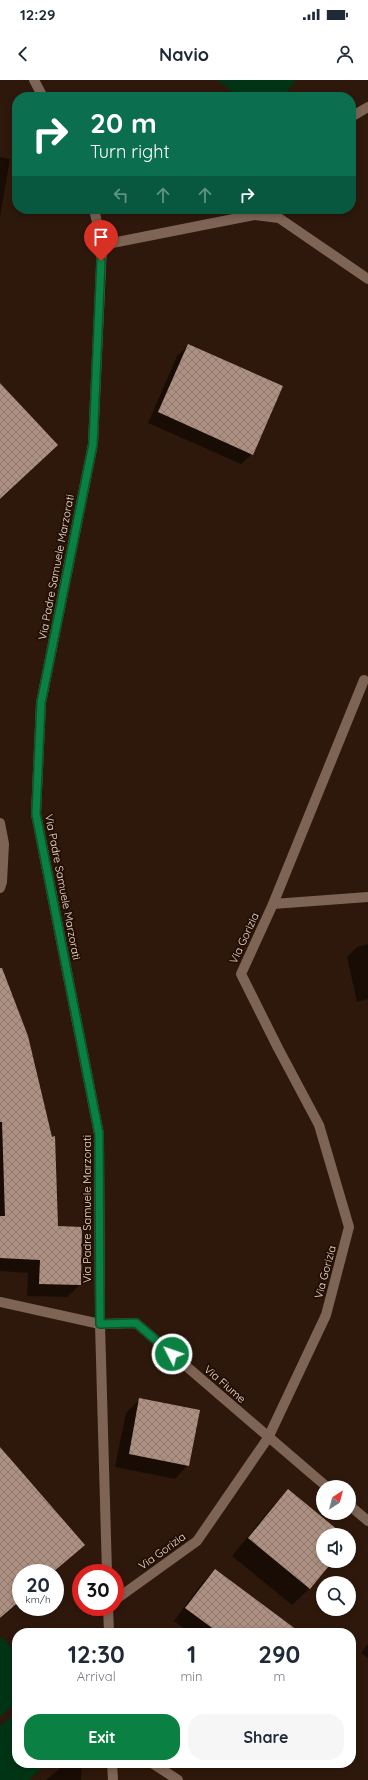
<!DOCTYPE html>
<html lang="en">
<head>
<meta charset="utf-8">
<style>
	:root { --surface:#fff; --page:#f6f6f7; --text:#1f2937; --muted:#747a83; --accent:#0b8043 }
	body { margin:0; font-family:Quicksand,sans-serif; background:var(--page); color:var(--text); height:100vh; display:flex; flex-direction:column; font-size:15px; white-space:nowrap }
	* { box-sizing:border-box; margin:0 }
	p { font-size:13px; color:var(--muted) }
	.icon { flex:none; width:22px; height:22px; fill:none; stroke:currentColor; stroke-width:2; stroke-linecap:round; stroke-linejoin:round }
	.map { position:relative; flex:1; overflow:hidden }
	.panel { position:absolute; left:12px; top:1548px; width:344px; height:140px; display:flex; flex-direction:column; background:var(--surface); border-radius:16px; box-shadow:0 2px 6px #0003 }
	.panel>* { flex:none }
	.hud { position:absolute; left:12px; top:12px; width:344px; height:122px; border-radius:16px; box-shadow:0 2px 6px #0003; background:#0b6e4f; color:#fff; overflow:hidden }
	.needle { width:26px; rotate:36deg }
	.fabs { position:absolute; left:316px; top:1400px; display:grid; gap:8px }
	.fabs a { display:grid; place-items:center; width:40px; height:40px; border-radius:50%; background:var(--surface); box-shadow:0 2px 6px #0003; font-size:20px }
	.speed { position:absolute; left:12px; top:1484px; display:flex; gap:8px; font-size:20px; font-weight:700; text-align:center }
	.speed>* { display:grid; place-content:center; width:52px; height:52px; border-radius:50%; background:var(--surface); box-shadow:0 2px 6px #0003; line-height:1 }
	.speed small { font-size:10px; font-weight:400 }
	.speed .limit { border:6px solid #d22; background:#fff; color:#111 }
	.pin { position:absolute; display:grid; place-items:center; width:34px; height:34px; color:#fff; margin:-41px -17px; border-radius:50% 50% 50% 0; rotate:-45deg; box-shadow:0 0 4px #0007 }
	.pin .icon { rotate:45deg }
	.me { position:absolute; width:44px; margin:-22px; rotate:311deg; stroke-linejoin:round; filter:drop-shadow(0 0 3px #0008) }
	.turn { display:flex; align-items:center; gap:14px; height:84px; padding:0 12px; font-size:18px }
	.turn .icon { width:52px; height:52px; stroke-width:2.5 }
	.turn b { display:block; font-size:28px; line-height:34px }
	.lanes { display:flex; align-items:center; height:38px; padding:0 12px; background:#0003; justify-content:center; gap:20px; direction:ltr }
	.lanes .off { opacity:.35 }
	.eta { display:flex; justify-content:space-evenly; align-items:center; height:68px; text-align:center }
	.eta b { font-size:24px; font-weight:700; line-height:28px }
	.button { display:flex; gap:8px; margin-top:auto; padding:8px 12px }
	.button a { flex:1; height:46px; border-radius:16px; background:var(--accent); color:#fff; font-size:16px; font-weight:700; line-height:46px; text-align:center }
	.button a+a { background:var(--page); color:var(--text) }
	.status { display:flex; justify-content:space-between; align-items:center; height:28px; padding:0 20px; background:var(--surface); direction:ltr }
	.status svg { height:11px; fill:currentColor }
	header { display:flex; justify-content:space-between; align-items:center; height:52px; padding:0 12px; background:var(--surface); font-size:18px; font-weight:700 }
	.map>svg:first-child { display:block }
	.garden { fill:#003414 }
	.shadow { fill:#0007 }
	.building { fill:url(#building-cross-hatch) }
	.lines { fill:none; stroke-linecap:round; stroke-linejoin:round }
	.service { stroke:#7e6455; stroke-width:10 }
	.minor { stroke:#7e6455; stroke-width:10 }
	.route-casing { stroke:#07532c; stroke-width:10 }
	.route { stroke:#0b8043; stroke-width:7 }
	.labels { text-anchor:middle; stroke-width:4; stroke-linejoin:round; paint-order:stroke }
	.street-label { font-size:11px; fill:#ecdcd4; stroke:#240f04 }
</style>
</head>
<body>
<div class="status"><b>12:29</b><svg viewBox="0 0 49 12"><path d="M0 12V9h3v3zM5 12V6h3v6zM10 12V3h3v9zM15 12V0h3v12zM26 1h20v11H26zM47 4h2v5h-2z"/></svg></div>
<header><svg class="icon" aria-label="back" viewBox="0 0 24 24"><path d="M15 5l-7 7 7 7"/></svg>Navio<svg class="icon" aria-label="person" viewBox="0 0 24 24"><circle cx="12" cy="8" r="4"/><path d="M4 21q1-7 8-7t8 7"/></svg></header>
<div class="map">
<svg width="368" height="1700" viewBox="0 0 368 1700">
	<defs>
		<pattern id="building-cross-hatch" width="8" height="8" patternUnits="userSpaceOnUse"><rect width="8" height="8" fill="#ad9081"/><path d="M0 0l8 8M0 8l8-8" fill="none" stroke="#8e796e"/></pattern>
	</defs>
	<rect width="100%" height="100%" fill="#2e180b"/>
	<g class="garden">
		<polygon points="217,0 296,0 283,17 240,17"/>
		<polygon points="2,1557 17,1574 17,1622 0,1637 0,1558"/>
		<polygon points="17,1632 17,1683 48,1683 28,1700 0,1700 0,1646"/>
	</g>
	<g class="shadow">
		<polygon points="0,77 10,79 0,137"/>
		<polygon points="188,265 252,374 241,384 148,343 177,276"/>
		<polygon points="0,305 57,365 0,420"/>
		<polygon points="368,864 368,919 357,922 347,877 357,867"/>
		<polygon points="0,904 57,1147 80,1205 67,1217 27,1216 28,1193 0,1191"/>
		<polygon points="139,1320 188,1385 175,1399 115,1387 126,1333"/>
		<polygon points="0,1369 83,1465 53,1493 21,1493 21,1521 0,1539"/>
		<polygon points="288,1411 343,1455 323,1455 323,1481 331,1481 310,1508 292,1525 232,1476 271,1428"/>
		<polygon points="215,1490 275,1553 190,1553 174,1541 202,1503"/>
		<polygon points="368,1564 368,1578 361,1573"/>
		<polygon points="66,1683 82,1683 81,1700 46,1700"/>
	</g>
	<g class="building">
		<polygon points="188,264 283,306 253,375 158,332"/>
		<polygon points="0,303 58,365 0,419"/>
		<polygon points="0,888 2,888 28,956 52,1057 55,1056 58,1146 82,1147 81,1205 39,1204 40,1180 0,1178 0,1136 5,1136 2,1042 0,1042"/>
		<polygon points="139,1318 200,1330 189,1386 129,1374"/>
		<polygon points="0,1367 85,1465 52,1493 21,1493 21,1520 0,1538"/>
		<polygon points="288,1409 344,1455 323,1455 323,1481 333,1481 310,1509 248,1458"/>
		<polygon points="215,1489 301,1553 219,1553 185,1528"/>
	</g>
	<g class="lines">
		<polyline class="service" points="0,743 4,764 2,802 0,808"/>
		<g class="minor">
			<polyline points="34,0 43,17"/>
			<polyline points="351,37 368,27"/>
			<polyline points="94,129 102,165 93,364 41,623 36,734 99,1054 100,1244 107,1493"/>
			<polyline points="102,165 254,135 279,138 368,199"/>
			<polyline points="273,824 368,817"/>
			<polyline points="0,1222 100,1244 136,1243 327,1407"/>
			<polyline points="349,1425 368,1441"/>
			<polyline points="115,1520 197,1461 268,1358 326,1235 349,1147 319,1045 278,968 241,894 273,824 364,600"/>
			<polyline points="108,1527 109,1553"/>
			<polyline points="112,1683 113,1700"/>
			<polyline points="152,1683 178,1700"/>
		</g>
	</g>
	<g class="lines">
		<defs>
			<polyline id="route" points="101,181 93,364 41,623 36,734 99,1054 100,1244 136,1243 172,1274"/>
		</defs>
		<use href="#route" class="route-casing"/>
		<use href="#route" class="route"/>
	</g>
	<g class="labels">
		<g class="street-label">
			<text transform="translate(56 487) rotate(-79)" y="4">Via Padre Samuele Marzorati</text>
			<text transform="translate(63 807) rotate(79)" y="4">Via Padre Samuele Marzorati</text>
			<text transform="translate(244 858) rotate(-65)" y="4">Via Gorizia</text>
			<text transform="translate(87 1129) rotate(-90)" y="4">Via Padre Samuele Marzorati</text>
			<text transform="translate(325 1192) rotate(-75)" y="4">Via Gorizia</text>
			<text transform="translate(225 1304) rotate(41)" y="4">Via Fiume</text>
			<text transform="translate(162 1471) rotate(-36)" y="4">Via Gorizia</text>
		</g>
	</g>
</svg>
<div class="fabs">
<a><svg class="needle" viewBox="-14 -14 28 28"><path d="M0-13l5 13h-10z" fill="#e53935"/><path d="M0 13l5-13h-10z" fill="#747a83"/></svg></a>
<a><svg class="icon" aria-label="sound" viewBox="0 0 24 24"><path d="M4 9h4l5-4v14l-5-4H4zM17 9q2 3 0 6"/></svg></a>
<a><svg class="icon" aria-label="search" viewBox="0 0 24 24"><circle cx="10" cy="10" r="6"/><path d="M15 15l6 6"/></svg></a>
</div>
<div class="speed"><div>20<small>km/h</small></div><div class="limit">30</div></div>
<div class="pin" style="left:101px;top:181px;background:#d93025"><svg class="icon" aria-label="arrive" viewBox="0 0 24 24"><path d="M6 21V4h12l-3 4 3 4H6"/></svg></div>
<svg class="me" style="left:172px;top:1274px" viewBox="-20 -20 40 40"><circle r="17" fill="#0b8043" stroke="#fff" stroke-width="3"/><path d="M0-11L8 9 0 5-8 9z" fill="#fff"/></svg>
<div class="hud">
<div class="turn"><svg class="icon" aria-label="right" viewBox="0 0 24 24"><path d="M7 20v-9h11M14 6l5 5-5 5"/></svg><div><b>20 m</b>Turn right</div></div>
<div class="lanes"><svg class="icon off" aria-label="left" viewBox="0 0 24 24"><path d="M17 20v-9H6M10 6l-5 5 5 5"/></svg><svg class="icon off" aria-label="ahead" viewBox="0 0 24 24"><path d="M12 20V5M6 11l6-6 6 6"/></svg><svg class="icon off" aria-label="ahead" viewBox="0 0 24 24"><path d="M12 20V5M6 11l6-6 6 6"/></svg><svg class="icon" aria-label="right" viewBox="0 0 24 24"><path d="M7 20v-9h11M14 6l5 5-5 5"/></svg></div>
</div>
<section class="panel">
<div class="eta">
<div><b>12:30</b><p>Arrival</p></div>
<div><b>1</b><p>min</p></div>
<div><b>290</b><p>m</p></div>
</div>
<div class="button"><a>Exit</a><a>Share</a></div>
</section>
</div>
</body>
</html>
